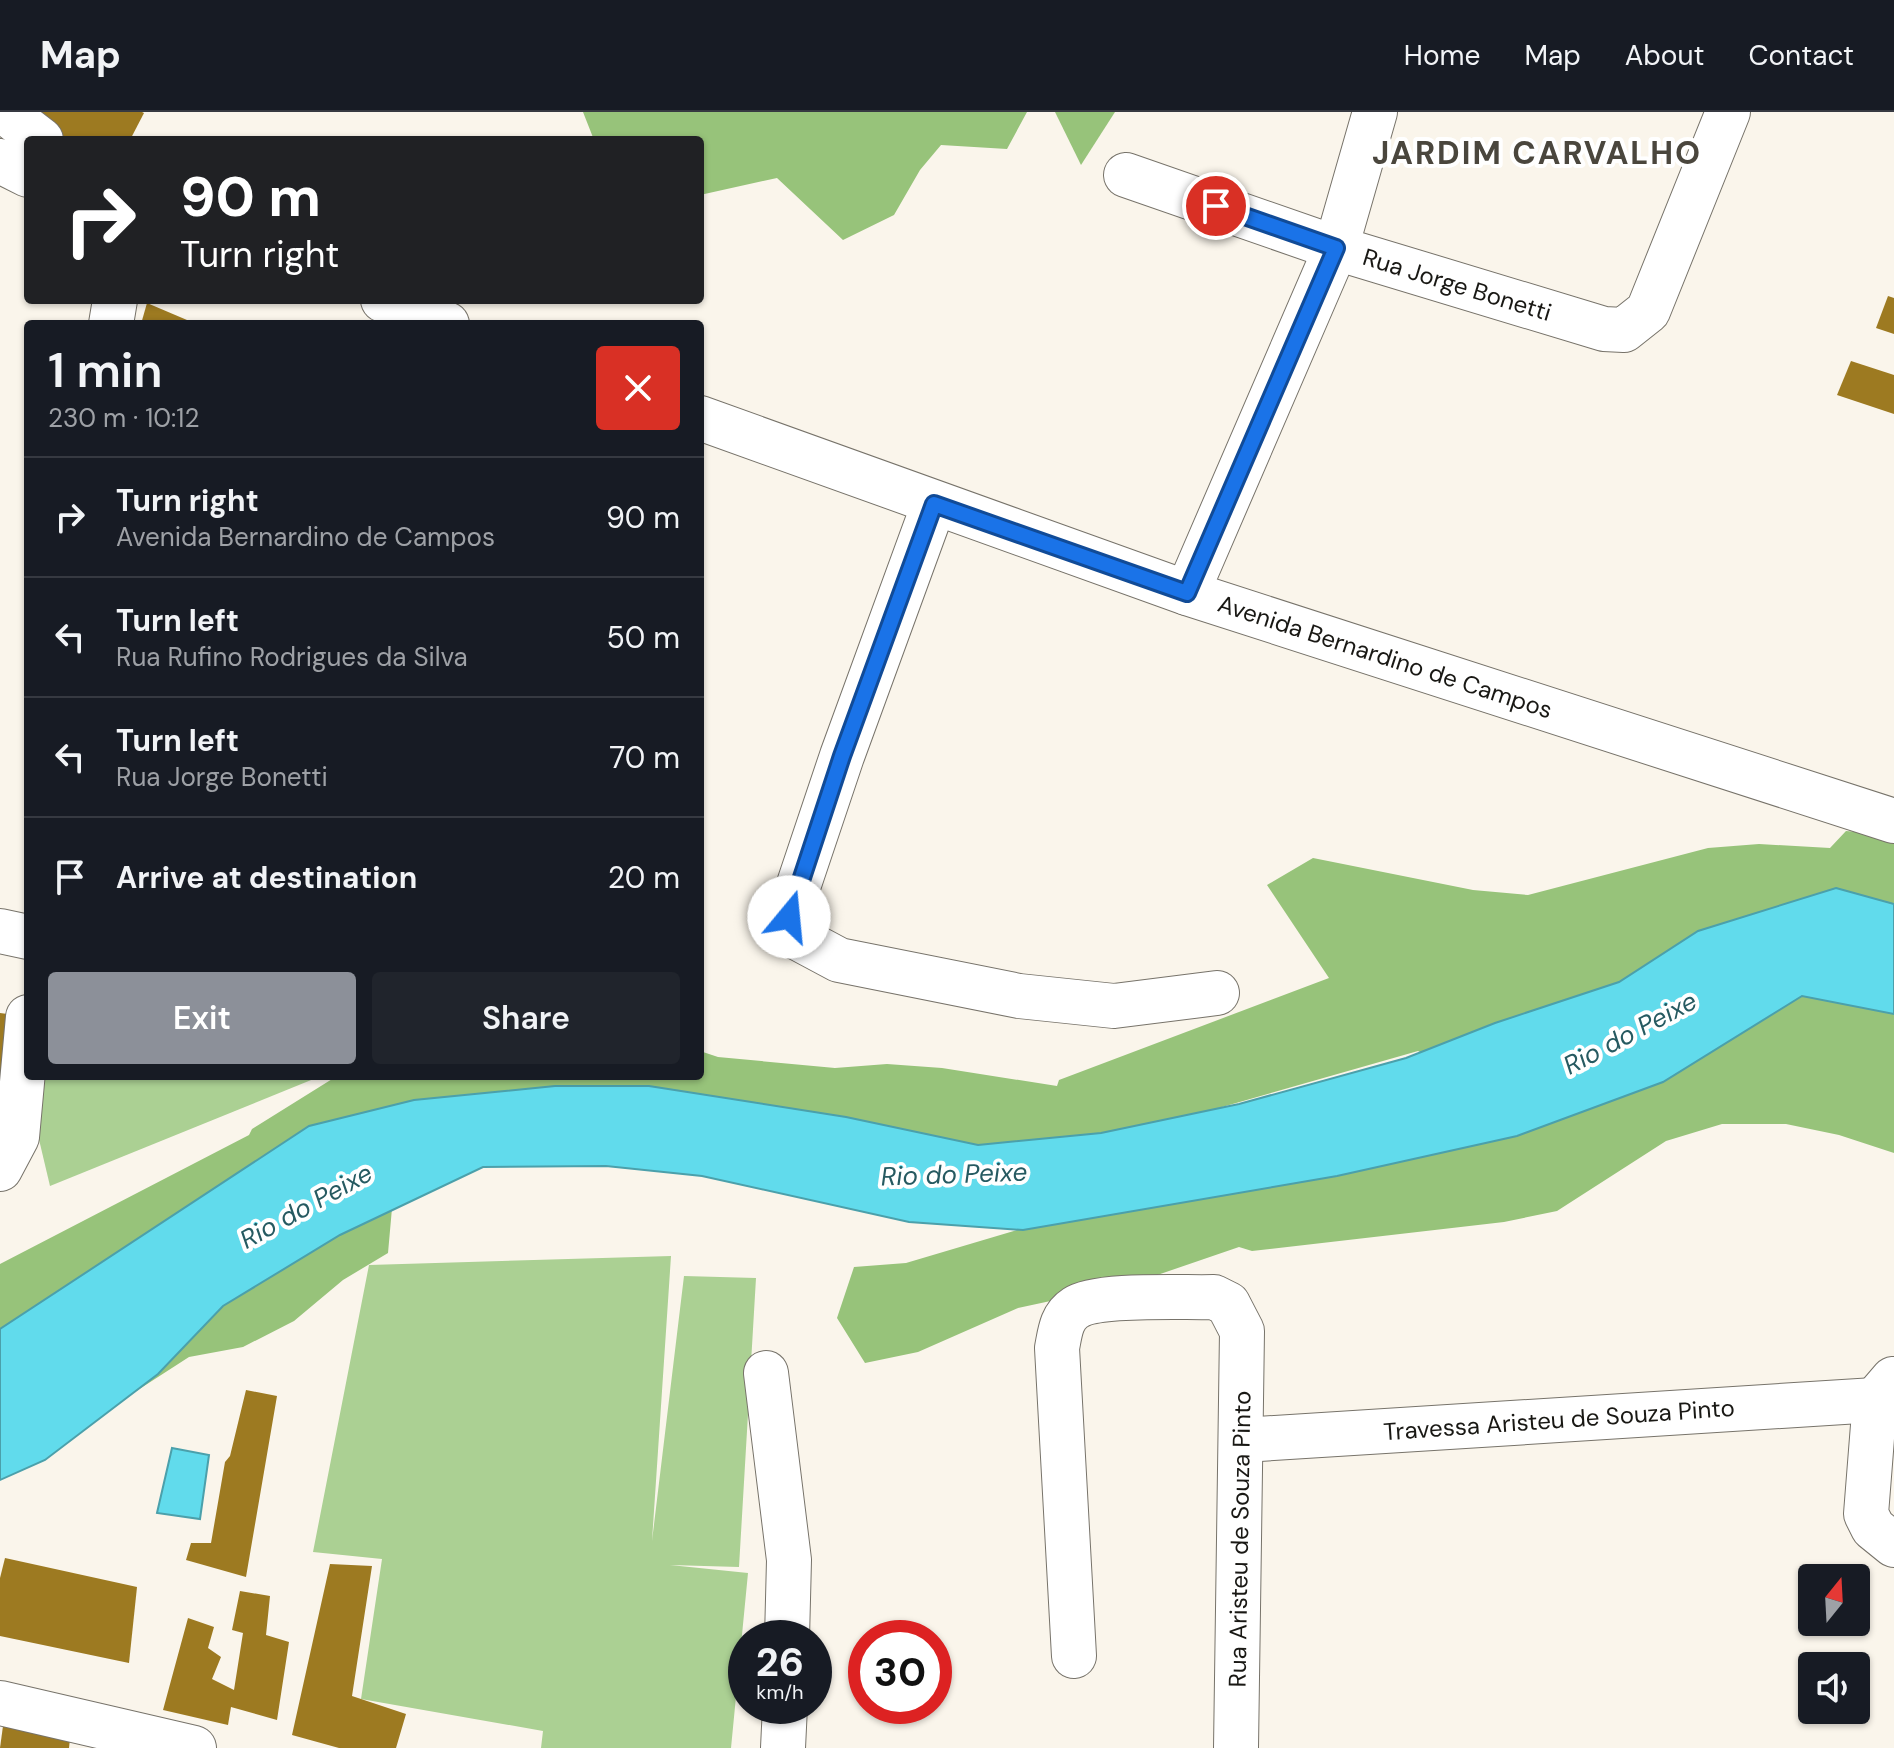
<!DOCTYPE html>
<html lang="en">
<head>
<meta charset="utf-8">
<style>
	:root { --surface:#171b24; --page:#20242c; --text:#f1f3f6; --muted:#9ea1a6; --line:#363941; --accent:#8c9099 }
	body { margin:0; font-family:"DM Sans",sans-serif; background:var(--page); color:var(--text); height:100vh; display:flex; flex-direction:column; font-size:30px; white-space:nowrap }
	* { box-sizing:border-box; margin:0 }
	p { font-size:26px; color:var(--muted) }
	.icon { flex:none; width:44px; height:44px; fill:none; stroke:currentColor; stroke-width:2; stroke-linecap:round; stroke-linejoin:round }
	.map { position:relative; flex:1; overflow:hidden }
	.panel { position:absolute; left:24px; top:208px; width:680px; height:760px; display:flex; flex-direction:column; background:var(--surface); border-radius:8px; box-shadow:0 2px 6px #0004 }
	.panel>* { flex:none }
	.top-card { position:absolute; left:24px; top:24px; width:680px; height:168px; border-radius:8px; box-shadow:0 2px 6px #0004; background:#202124; color:#fff; overflow:hidden }
	.needle { width:52px; rotate:18deg }
	.fabs { position:absolute; left:1798px; top:1452px; display:grid; gap:16px }
	.fabs a { display:grid; place-items:center; width:72px; height:72px; border-radius:8px; background:var(--surface); box-shadow:0 2px 6px #0004; font-size:40px }
	.speed { position:absolute; left:728px; top:1508px; display:flex; gap:16px; font-size:40px; font-weight:700; text-align:center }
	.speed>* { display:grid; place-content:center; width:104px; height:104px; border-radius:50%; background:var(--surface); box-shadow:0 2px 6px #0004; line-height:1 }
	.speed small { font-size:20px; font-weight:400 }
	.speed .limit { border:12px solid #d22; background:#fff; color:#111 }
	.pin { position:absolute; display:grid; place-items:center; width:68px; height:68px; color:#fff; margin:-34px; border:4px solid #fff; border-radius:50%; box-shadow:0 2px 8px #0007 }
	.me { position:absolute; width:88px; margin:-44px; rotate:17deg; stroke-linejoin:round; filter:drop-shadow(0 0 6px #0008) }
	.turn { display:flex; align-items:center; gap:28px; height:168px; padding:0 24px; font-size:36px }
	.turn .icon { width:104px; height:104px; stroke-width:2.5 }
	.turn b { display:block; font-size:56px; line-height:68px }
	.round { display:grid; place-items:center; flex:none; width:84px; height:84px; border-radius:8px; background:var(--page) }
	.head { display:flex; align-items:center; justify-content:space-between; height:136px; padding:0 24px }
	h1 { font-size:48px; font-weight:600; line-height:60px }
	.primary-button { display:flex; gap:16px; margin-top:auto; padding:16px 24px }
	.primary-button a { flex:1; height:92px; border-radius:8px; background:var(--accent); color:#fff; font-size:32px; font-weight:600; line-height:92px; text-align:center }
	.primary-button a+a { background:var(--page); color:var(--text) }
	ul { padding:0; list-style:none }
	li { display:flex; align-items:center; gap:24px; height:120px; padding:0 24px; border-top:2px solid var(--line) }
	li div { flex:1 }
	li b { display:block; font-size:30px }
	li em { font-style:normal }
	header { display:flex; align-items:center; gap:48px; box-sizing:border-box; height:112px; padding:0 40px; background:var(--surface); border-bottom:2px solid var(--line) }
	header strong { font-size:38px }
	nav { display:flex; gap:44px; margin-inline-start:auto; font-size:28px }
	.map>svg:first-child { display:block }
	.green { fill:#abd093 }
	.forest { fill:#97c37a }
	.water { fill:#61dbec; stroke:#4ba0ab; stroke-width:2 }
	.building { fill:#9d7a21 }
	.lines { fill:none; stroke-linecap:round; stroke-linejoin:round }
	.minor-casing { stroke:#77736a; stroke-width:46 }
	.minor { stroke:#fff; stroke-width:44 }
	.route-casing { stroke:#114b97; stroke-width:20 }
	.route { stroke:#1a73e8; stroke-width:14 }
	.labels { text-anchor:middle; stroke-width:8; stroke-linejoin:round; paint-order:stroke }
	.street-label { font-size:24px; fill:#191814; stroke:#fff }
	.water-label { font-size:26px; font-style:italic; fill:#265a61; stroke:#fff }
	.district-label { font-size:32px; font-weight:bold; letter-spacing:2px; fill:#4a463d; stroke:#fff }
</style>
</head>
<body>
<header>
<strong>Map</strong>
<nav><a>Home</a><a>Map</a><a>About</a><a>Contact</a></nav>
</header>
<div class="map">
<svg width="1894" height="1636" viewBox="0 0 1894 1636">
	<rect width="100%" height="100%" fill="#faf5eb"/>
	<g class="green">
		<polygon points="43,964 321,964 50,1074 37,1019"/>
		<polygon points="671,1144 652,1429 684,1164 756,1166 739,1455 670,1453 748,1461 731,1636 541,1636 543,1619 361,1587 382,1447 313,1440 369,1153"/>
	</g>
	<g class="forest">
		<polygon points="583,0 1027,0 1007,37 941,33 920,58 894,103 843,128 777,66 700,83 700,28 594,28"/>
		<polygon points="1055,0 1115,0 1081,53"/>
		<polygon points="1846,719 1894,723 1894,1041 1839,1023 1786,1012 1722,1012 1666,1029 1557,1099 1504,1110 1252,1139 1239,1135 1134,1171 1018,1196 918,1240 865,1251 837,1206 854,1155 906,1151 1491,977 1418,939 1040,1047 609,994 393,1085 388,1141 343,1168 294,1209 243,1235 189,1245 0,1367 0,1152 249,1023 252,1017 337,964 700,964 700,939 718,945 835,956 887,952 942,956 1057,974 1059,968 1329,866 1267,773 1313,746 1473,778 1528,783 1708,736 1759,732 1830,736"/>
	</g>
	<g class="water">
		<polygon points="1836,776 1894,792 1894,902 1802,884 1663,970 1517,1024 1337,1064 1023,1118 909,1110 702,1064 606,1054 483,1055 340,1123 223,1194 158,1262 45,1348 0,1368 0,1217 309,1014 414,988 555,974 649,974 846,1005 978,1033 1101,1021 1239,992 1406,946 1495,911 1619,870 1698,819"/>
		<polygon points="172,1336 209,1343 200,1407 157,1401"/>
	</g>
	<g class="building">
		<polygon points="26,0 142,0 144,1 130,28 59,28"/>
		<polygon points="1888,184 1894,186 1894,222 1876,216"/>
		<polygon points="147,191 187,208 196,212 141,212"/>
		<polygon points="1851,249 1894,263 1894,302 1837,283"/>
		<polygon points="0,901 15,903 0,980"/>
		<polygon points="246,1278 277,1284 246,1465 186,1448 191,1431 211,1431 225,1350 230,1344"/>
		<polygon points="5,1446 137,1475 129,1551 0,1524 0,1466"/>
		<polygon points="330,1452 372,1454 352,1584 406,1602 396,1636 339,1636 292,1623"/>
		<polygon points="240,1479 270,1484 266,1523 289,1530 277,1608 231,1595 228,1613 163,1598 188,1506 214,1515 208,1536 221,1545 212,1567 234,1578 243,1521 232,1518"/>
		<polygon points="3,1614 70,1627 69,1636 0,1636"/>
	</g>
	<g class="lines">
		<defs>
			<g id="minor">
				<polyline points="10,4 41,28"/>
				<polyline points="0,49 28,63"/>
				<polyline points="1126,63 1336,136 1604,217 1624,218 1648,199 1728,0"/>
				<polyline points="383,188 447,212"/>
				<polyline points="111,212 115,188"/>
				<polyline points="700,306 1187,481 1894,709"/>
				<polyline points="934,392 842,644 795,784 789,805 796,825 839,848 1019,884 1114,894 1217,881"/>
				<polyline points="1187,481 1336,136 1375,0"/>
				<polyline points="0,819 28,825"/>
				<polyline points="0,1057 17,1025 28,905"/>
				<polyline points="766,1261 789,1448 787,1526"/>
				<polyline points="1893,1267 1875,1288 1866,1402 1873,1416 1894,1433"/>
				<polyline points="1243,1328 1875,1288"/>
				<path d="M1074,1544l-17,-308c3,-15 4,-31 18,-40 22,-15 109,-10 139,-11l14,7 14,27 -6,417"/>
				<polyline points="0,1591 194,1636"/>
				<polyline points="783,1636 785,1594"/>
			</g>
		</defs>
		<use href="#minor" class="minor-casing"/>
		<use href="#minor" class="minor"/>
	</g>
	<g class="lines">
		<defs>
			<polyline id="route" points="789,805 842,644 934,392 1187,481 1336,136 1216,94"/>
		</defs>
		<use href="#route" class="route-casing"/>
		<use href="#route" class="route"/>
	</g>
	<g class="labels">
		<g class="street-label">
			<text transform="translate(1457 173) rotate(17)" y="8">Rua Jorge Bonetti</text>
			<text transform="translate(1385 545) rotate(18)" y="8">Avenida Bernardino de Campos</text>
			<text transform="translate(1559 1308) rotate(-4)" y="8">Travessa Aristeu de Souza Pinto</text>
			<text transform="translate(1240 1427) rotate(-89)" y="8">Rua Aristeu de Souza Pinto</text>
		</g>
		<g class="water-label">
			<text transform="translate(1630 921) rotate(-28)" y="9">Rio do Peixe</text>
			<text transform="translate(954 1062) rotate(-2)" y="9">Rio do Peixe</text>
			<text transform="translate(306 1094) rotate(-29)" y="9">Rio do Peixe</text>
		</g>
		<g class="district-label">
			<text x="1537" y="52">JARDIM CARVALHO</text>
		</g>
	</g>
</svg>
<div class="fabs">
<a><svg class="needle" viewBox="-14 -14 28 28"><path d="M0-13l5 13h-10z" fill="#e53935"/><path d="M0 13l5-13h-10z" fill="#9ea1a6"/></svg></a>
<a><svg class="icon" aria-label="sound" viewBox="0 0 24 24"><path d="M4 9h4l5-4v14l-5-4H4zM17 9q2 3 0 6"/></svg></a>
</div>
<div class="speed"><div>26<small>km/h</small></div><div class="limit">30</div></div>
<div class="pin" style="left:1216px;top:94px;background:#d93025"><svg class="icon" aria-label="arrive" viewBox="0 0 24 24"><path d="M6 21V4h12l-3 4 3 4H6"/></svg></div>
<svg class="me" style="left:789px;top:805px" viewBox="-20 -20 40 40"><circle r="19" fill="#fff"/><path d="M0-13L10 11 0 6-10 11z" fill="#1a73e8"/></svg>
<div class="top-card">
<div class="turn"><svg class="icon" aria-label="right" viewBox="0 0 24 24"><path d="M7 20v-9h11M14 6l5 5-5 5"/></svg><div><b>90 m</b>Turn right</div></div>
</div>
<section class="panel">
<div class="head"><div><h1>1 min</h1><p>230 m · 10:12</p></div><a class="round" style="background:#d93025;color:#fff"><svg class="icon" aria-label="close" viewBox="0 0 24 24"><path d="M6 6l12 12M18 6L6 18"/></svg></a></div>
<ul>
<li><svg class="icon" aria-label="right" viewBox="0 0 24 24"><path d="M7 20v-9h11M14 6l5 5-5 5"/></svg><div><b>Turn right</b><p>Avenida Bernardino de Campos</p></div><em>90 m</em></li>
<li><svg class="icon" aria-label="left" viewBox="0 0 24 24"><path d="M17 20v-9H6M10 6l-5 5 5 5"/></svg><div><b>Turn left</b><p>Rua Rufino Rodrigues da Silva</p></div><em>50 m</em></li>
<li><svg class="icon" aria-label="left" viewBox="0 0 24 24"><path d="M17 20v-9H6M10 6l-5 5 5 5"/></svg><div><b>Turn left</b><p>Rua Jorge Bonetti</p></div><em>70 m</em></li>
<li><svg class="icon" aria-label="arrive" viewBox="0 0 24 24"><path d="M6 21V4h12l-3 4 3 4H6"/></svg><div><b>Arrive at destination</b></div><em>20 m</em></li>
</ul>
<div class="primary-button"><a>Exit</a><a>Share</a></div>
</section>
</div>
</body>
</html>
